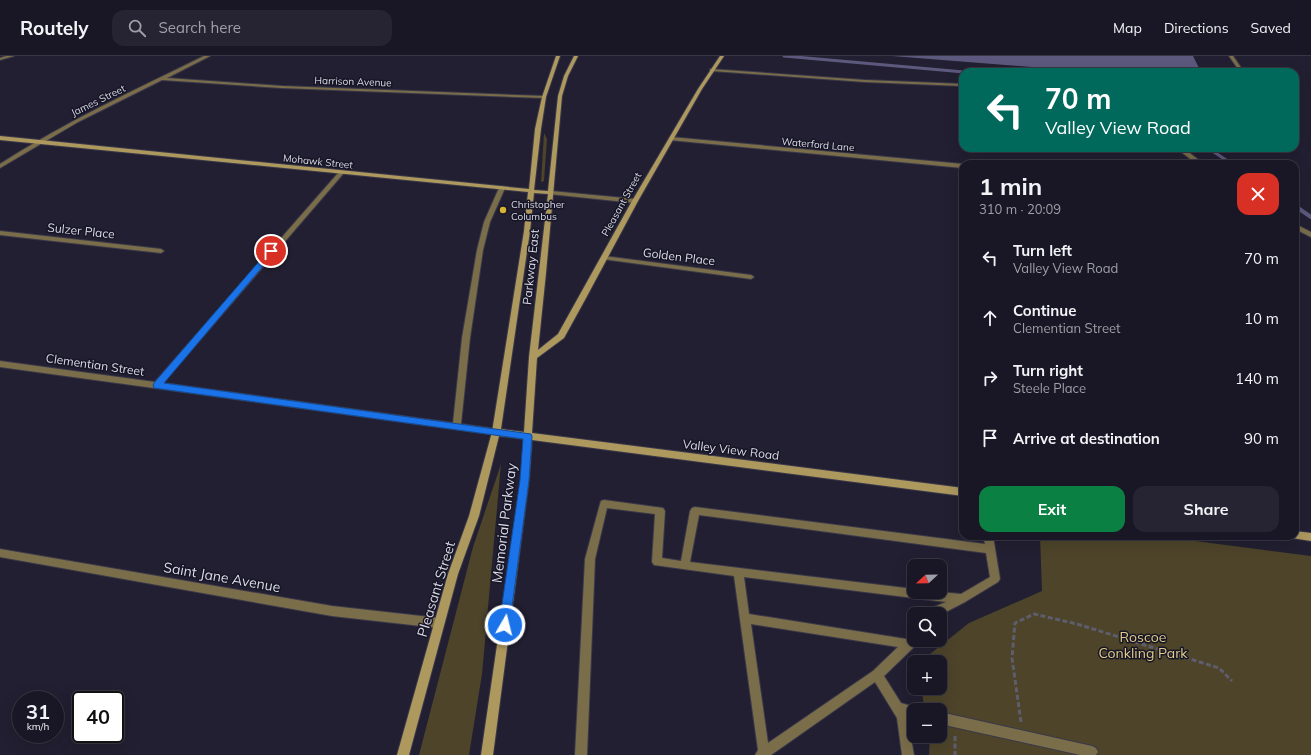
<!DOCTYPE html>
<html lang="en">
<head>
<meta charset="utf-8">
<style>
	:root { --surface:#191725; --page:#262432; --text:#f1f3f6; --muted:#9f9fa7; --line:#373642; --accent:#0b8043 }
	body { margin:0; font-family:Mulish,sans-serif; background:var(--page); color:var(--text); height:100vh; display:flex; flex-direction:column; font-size:15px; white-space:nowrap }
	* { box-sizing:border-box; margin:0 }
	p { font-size:13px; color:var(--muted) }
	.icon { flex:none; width:22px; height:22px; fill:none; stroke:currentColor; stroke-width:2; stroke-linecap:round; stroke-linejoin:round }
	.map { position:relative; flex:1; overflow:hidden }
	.details { position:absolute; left:959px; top:104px; width:340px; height:380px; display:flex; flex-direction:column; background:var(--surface); border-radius:12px; box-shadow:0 4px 16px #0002,0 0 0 1px var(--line) }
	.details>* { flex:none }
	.hud { position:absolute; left:959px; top:12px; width:340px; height:84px; border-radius:12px; box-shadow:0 4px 16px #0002,0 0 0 1px var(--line); background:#00695c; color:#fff; overflow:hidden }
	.needle { width:26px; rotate:248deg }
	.buttons { position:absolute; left:907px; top:503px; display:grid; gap:8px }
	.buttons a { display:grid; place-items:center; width:40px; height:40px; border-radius:8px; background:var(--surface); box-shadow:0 4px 16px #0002,0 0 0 1px var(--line); font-size:20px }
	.speed { position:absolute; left:12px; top:635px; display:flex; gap:8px; font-size:20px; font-weight:700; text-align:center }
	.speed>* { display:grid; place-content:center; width:52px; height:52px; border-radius:50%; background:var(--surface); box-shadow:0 4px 16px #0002,0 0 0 1px var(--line); line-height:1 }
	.speed small { font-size:10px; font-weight:400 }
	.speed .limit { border:2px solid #111; border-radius:6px; background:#fff; color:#111 }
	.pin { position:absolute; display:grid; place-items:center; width:34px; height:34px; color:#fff; margin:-17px; border:2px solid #fff; border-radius:50%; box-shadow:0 1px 4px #0007 }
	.me { position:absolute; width:44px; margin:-22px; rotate:8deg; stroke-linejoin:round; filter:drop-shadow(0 0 3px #0008) }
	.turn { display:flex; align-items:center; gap:14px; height:84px; padding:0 20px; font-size:18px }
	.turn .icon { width:52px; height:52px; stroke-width:2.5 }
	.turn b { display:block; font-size:28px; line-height:34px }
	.round { display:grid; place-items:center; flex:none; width:42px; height:42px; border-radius:12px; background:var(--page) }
	.head { display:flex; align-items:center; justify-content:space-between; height:68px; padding:0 20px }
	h1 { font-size:24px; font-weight:700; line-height:30px }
	.action { display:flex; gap:8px; margin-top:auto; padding:8px 20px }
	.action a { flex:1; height:46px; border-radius:12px; background:var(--accent); color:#fff; font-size:16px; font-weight:700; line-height:46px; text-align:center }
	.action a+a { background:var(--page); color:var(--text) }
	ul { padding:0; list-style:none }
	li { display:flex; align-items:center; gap:12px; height:60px; padding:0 20px }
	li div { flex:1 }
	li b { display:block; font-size:15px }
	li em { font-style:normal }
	header { display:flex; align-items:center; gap:24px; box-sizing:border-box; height:56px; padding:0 20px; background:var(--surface); border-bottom:1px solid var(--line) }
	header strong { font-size:19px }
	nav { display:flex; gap:22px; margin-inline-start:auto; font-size:14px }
	.search { width:280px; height:36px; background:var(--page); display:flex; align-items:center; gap:10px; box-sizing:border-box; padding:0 14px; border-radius:12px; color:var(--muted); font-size:15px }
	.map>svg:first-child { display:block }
	.green { fill:#4d442a }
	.water { fill:#5d597e }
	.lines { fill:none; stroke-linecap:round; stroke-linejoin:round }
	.stream-far1 { stroke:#5d597e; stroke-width:3 }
	.stream { stroke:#5d597e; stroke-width:4 }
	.lane-casing { stroke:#3b394a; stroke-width:2 }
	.street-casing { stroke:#3b394a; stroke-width:2 }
	.secondary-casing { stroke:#3b394a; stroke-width:2 }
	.path { stroke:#5e5d6d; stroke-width:3; stroke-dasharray:5 2.5; stroke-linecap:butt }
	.lane { fill:#7a6d4a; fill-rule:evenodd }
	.street { fill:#7a6d4a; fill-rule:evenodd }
	.secondary { fill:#ad985e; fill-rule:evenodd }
	.route { fill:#1a73e8; stroke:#114b97 }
	.poi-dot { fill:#dab333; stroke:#171627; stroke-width:1.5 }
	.labels { text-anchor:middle; stroke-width:3; stroke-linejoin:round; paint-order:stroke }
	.far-street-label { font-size:10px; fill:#dbdae7; stroke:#171627 }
	.far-poi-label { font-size:10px; fill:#dbdae7; stroke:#171627; text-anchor:start }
	.street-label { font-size:12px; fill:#dbdae7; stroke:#171627 }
	.near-street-label { font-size:14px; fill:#dbdae7; stroke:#171627 }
	.near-park-label { font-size:14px; fill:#e3cc89; stroke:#171627 }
</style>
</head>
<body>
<header>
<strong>Routely</strong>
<div class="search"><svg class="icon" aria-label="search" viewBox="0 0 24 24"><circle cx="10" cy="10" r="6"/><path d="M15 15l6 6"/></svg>Search here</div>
<nav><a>Map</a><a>Directions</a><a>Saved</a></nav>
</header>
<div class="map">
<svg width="1311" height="699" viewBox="0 0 1311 699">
	<rect width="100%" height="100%" fill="#211f31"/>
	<g class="green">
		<polygon points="544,77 547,83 544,125 541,126"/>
		<polygon points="501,408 482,618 469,699 419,699 473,491"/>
		<polygon points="1040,480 1157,480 1311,500 1311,699 929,699 930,680 940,680 940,654 925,654 921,632 940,632 940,606 920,606 969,567 1042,535"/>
	</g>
	<polygon class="water" points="892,0 1193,0 1201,16 1095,16"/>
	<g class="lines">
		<g class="stream-far1">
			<polyline points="784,0 964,16"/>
			<polyline points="1208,92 1232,108"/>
		</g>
		<polyline class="stream" points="1295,150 1311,161"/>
		<defs>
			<g id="lane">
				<polygon points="1229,0 1233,0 1244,16 1240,16"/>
				<polygon points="710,13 865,24 963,28 963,30 865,26 712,15 710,15"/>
				<polygon points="1176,92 1183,92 1204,108 1197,108"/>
				<polygon points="1295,168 1311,176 1311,181 1295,173"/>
				<path d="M604,444l59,8 2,3 -3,47 19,3 9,-50 2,-3 3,-1 290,37 -2,-8h10l7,43 -2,3 -33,20 -25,13 -11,-1 5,-7 12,-5 -202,-25 5,37 157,25 8,-6v7h4l-5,8 -29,28 17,27 17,5 1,2h-5v7l-7,-1 7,39h-12l-5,-37 -22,-36 -104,73h-16l3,-5 -24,-174 -80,-11 -2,-3 3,-48 -48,-6 -12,51 -8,196h-12l10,-196 15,-55 1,-3zM699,459l287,38 4,24 -29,17 -21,-2h-26v-3l-224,-27zM751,568l147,23 -25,24 -105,72z"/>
				<polygon points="940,656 1092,690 1096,692 1098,696 1096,699 1080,699 940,668"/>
			</g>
			<g id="street">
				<polygon points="6,0 14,0 0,4 0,2"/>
				<path d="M204,0h6l-43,22 115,8 262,10 2,1 -2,1 -262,-10 -120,-8 -84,42 -78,46v-4c65,-42 135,-74 204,-108z"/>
				<polygon points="671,81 963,108 963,112 669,84 669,82"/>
				<polygon points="341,115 343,116 343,118 163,327 453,367 462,282 477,194 484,166 499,132 502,130 505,132 490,166 483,194 470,282 461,368 496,373 499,374 500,376 499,378 496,379 0,311 0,305 155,326 339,116"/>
				<polygon points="551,135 635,143 638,145 635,147 549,138 549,136"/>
				<polygon points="0,175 161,193 164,195 161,197 0,179"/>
				<polygon points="604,200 751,219 754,221 751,223 602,203 602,201"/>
				<polygon points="0,493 332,550 439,562 443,564 444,567 443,570 439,572 332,560 0,501"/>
			</g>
			<g id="secondary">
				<path d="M556,0h4l-14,41 -5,32 -7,61 14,1 10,-95 6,-20 10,-20h4l-10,20 -6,20 -16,177 -8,77 20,-16 74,-133 66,-112 22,-33h4l-22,33 -64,112 -52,97 -22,40 -27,20 -5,75 431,55v8l-431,-56 -3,40 -36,275h-12l40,-275 3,-41 -25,-3 -20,80 -21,58 -49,181h-12l51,-181 21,-58 23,-84 32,-201 4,-39 -528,-52v-4l529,53 6,-60 7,-32zM534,137l14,1 -19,163 -5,75 -23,-3 29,-198z"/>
				<polygon points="1295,475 1311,477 1311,485 1292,482 1291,480 1295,480"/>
			</g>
		</defs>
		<use href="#lane" class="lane-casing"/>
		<use href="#street" class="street-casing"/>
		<use href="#secondary" class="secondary-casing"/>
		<g class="path">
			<polyline points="1021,666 1012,602 1015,567 1034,558 1077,568 1219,612 1232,625"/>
			<polyline points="955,680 955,699"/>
		</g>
		<use href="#lane" class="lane"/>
		<use href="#street" class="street"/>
		<use href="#secondary" class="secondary"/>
	</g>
	<polygon class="route" points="271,193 274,194 274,197 164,327 531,378 532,380 529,424 509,573 505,575 501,573 499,569 520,424 523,383 154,332 153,329 154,327 269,194"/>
	<circle class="poi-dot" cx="503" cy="154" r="4"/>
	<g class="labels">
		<g class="far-street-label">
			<text transform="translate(353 25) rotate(2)" y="4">Harrison Avenue</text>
			<text transform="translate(98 44) rotate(-26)" y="4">James Street</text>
			<text transform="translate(818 88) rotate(5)" y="4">Waterford Lane</text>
			<text transform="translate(318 105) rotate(6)" y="4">Mohawk Street</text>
			<text transform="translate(621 148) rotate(-61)" y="4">Pleasant Street</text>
		</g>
		<g class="far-poi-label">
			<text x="511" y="152">Christopher<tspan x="511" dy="12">Columbus</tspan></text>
		</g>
		<g class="street-label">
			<text transform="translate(81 175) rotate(6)" y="4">Sulzer Place</text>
			<text transform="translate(679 201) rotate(7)" y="4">Golden Place</text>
			<text transform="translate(531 211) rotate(-84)" y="4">Parkway East</text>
			<text transform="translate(95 309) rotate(8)" y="4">Clementian Street</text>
			<text transform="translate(731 394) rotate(7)" y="4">Valley View Road</text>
		</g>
		<g class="near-street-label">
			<text transform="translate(504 467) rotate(-83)" y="5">Memorial Parkway</text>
			<text transform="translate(222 521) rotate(10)" y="5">Saint Jane Avenue</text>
			<text transform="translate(436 533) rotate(-73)" y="5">Pleasant Street</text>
		</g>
		<g class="near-park-label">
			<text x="1143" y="586">Roscoe<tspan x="1143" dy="16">Conkling Park</tspan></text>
		</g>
	</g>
</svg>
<div class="buttons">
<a><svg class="needle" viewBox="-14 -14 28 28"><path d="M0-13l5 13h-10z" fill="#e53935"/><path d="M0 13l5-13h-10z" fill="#9f9fa7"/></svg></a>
<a><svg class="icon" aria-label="search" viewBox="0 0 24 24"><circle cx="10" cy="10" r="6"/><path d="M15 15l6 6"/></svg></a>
<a>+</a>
<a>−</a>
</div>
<div class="speed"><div>31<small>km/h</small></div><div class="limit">40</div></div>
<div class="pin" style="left:271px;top:195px;background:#d93025"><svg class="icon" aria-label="arrive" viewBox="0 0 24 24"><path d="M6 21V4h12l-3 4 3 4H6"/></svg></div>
<svg class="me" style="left:505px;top:569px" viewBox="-20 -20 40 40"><circle r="17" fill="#1a73e8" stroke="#fff" stroke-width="3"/><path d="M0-11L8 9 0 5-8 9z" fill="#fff"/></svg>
<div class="hud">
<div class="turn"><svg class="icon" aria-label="left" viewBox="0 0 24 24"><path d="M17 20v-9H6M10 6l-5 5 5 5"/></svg><div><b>70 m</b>Valley View Road</div></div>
</div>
<section class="details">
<div class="head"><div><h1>1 min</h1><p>310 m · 20:09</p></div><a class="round" style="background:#d93025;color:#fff"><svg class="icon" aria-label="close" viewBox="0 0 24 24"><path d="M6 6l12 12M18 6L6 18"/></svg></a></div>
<ul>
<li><svg class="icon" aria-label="left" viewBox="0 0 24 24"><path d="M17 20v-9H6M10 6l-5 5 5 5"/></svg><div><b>Turn left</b><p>Valley View Road</p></div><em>70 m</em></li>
<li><svg class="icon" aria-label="ahead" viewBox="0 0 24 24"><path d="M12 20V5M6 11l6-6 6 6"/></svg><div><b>Continue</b><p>Clementian Street</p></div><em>10 m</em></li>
<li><svg class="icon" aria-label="right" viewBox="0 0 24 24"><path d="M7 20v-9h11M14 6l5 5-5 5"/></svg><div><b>Turn right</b><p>Steele Place</p></div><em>140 m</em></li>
<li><svg class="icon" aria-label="arrive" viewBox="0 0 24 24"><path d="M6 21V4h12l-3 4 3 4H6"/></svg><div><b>Arrive at destination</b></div><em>90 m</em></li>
</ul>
<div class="action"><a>Exit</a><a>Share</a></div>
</section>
</div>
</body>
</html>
